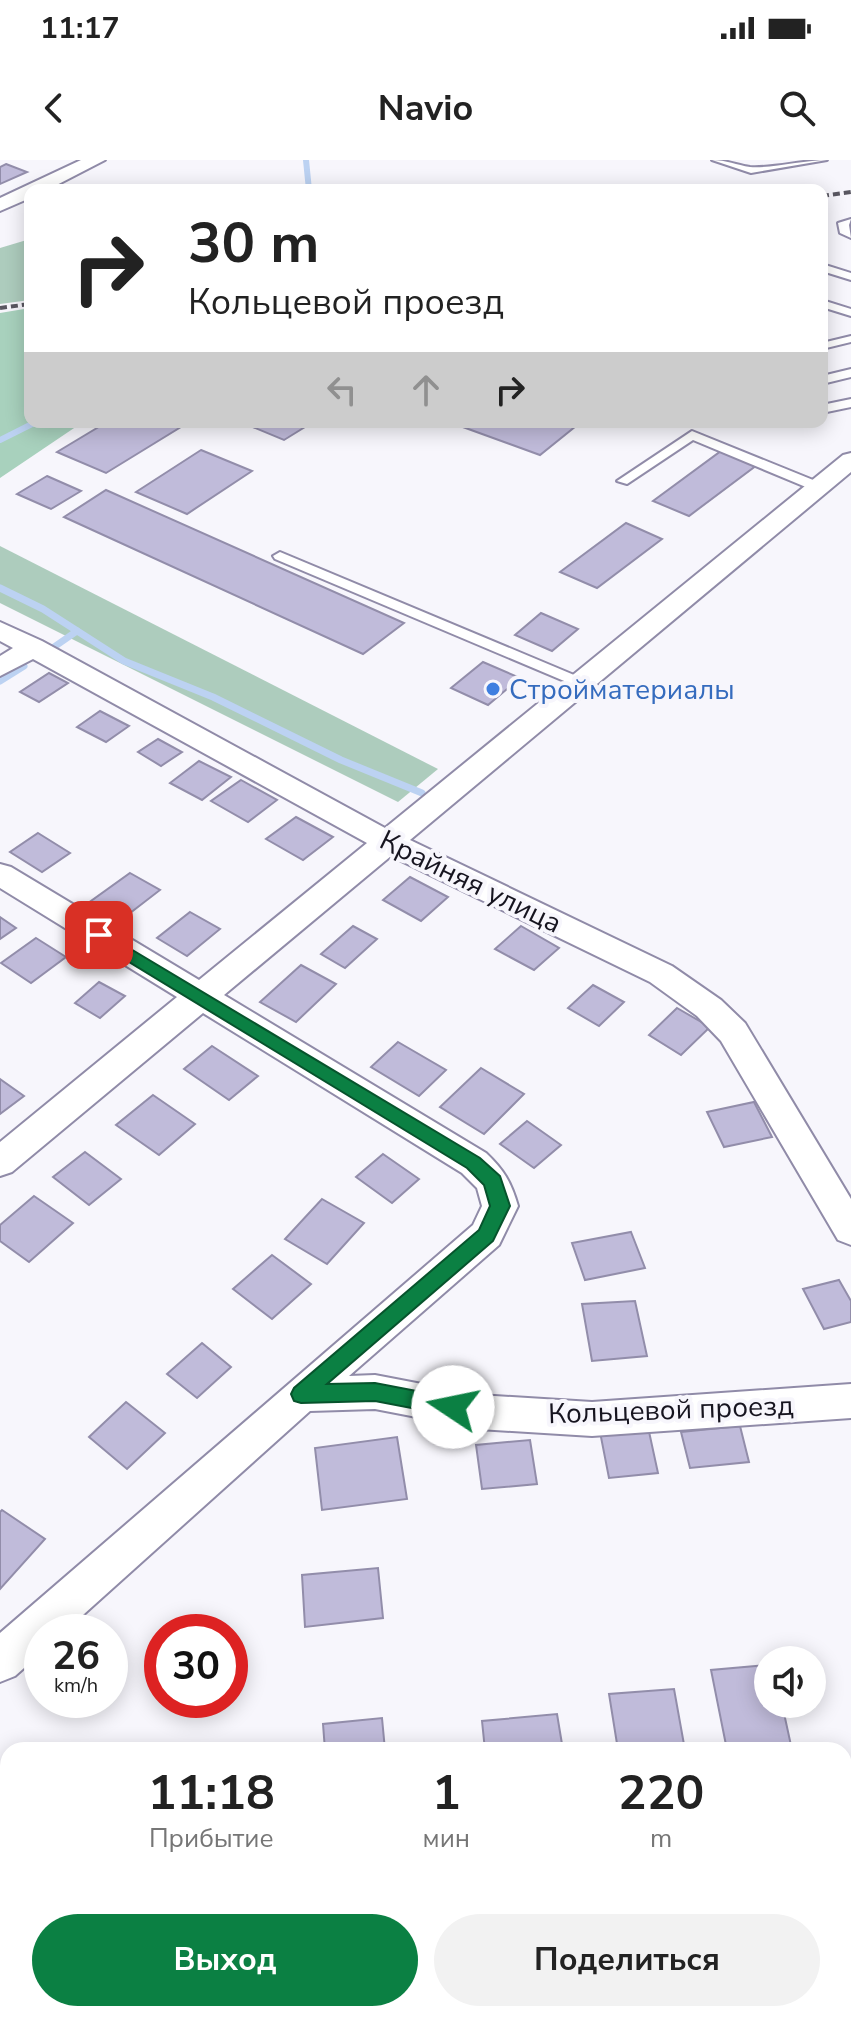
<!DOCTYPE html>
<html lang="ru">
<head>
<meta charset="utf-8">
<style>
	:root { --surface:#fff; --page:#f2f2f2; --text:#222; --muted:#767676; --accent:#0b8043 }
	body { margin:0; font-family:"Nunito Sans",sans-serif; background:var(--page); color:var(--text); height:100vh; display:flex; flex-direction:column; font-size:30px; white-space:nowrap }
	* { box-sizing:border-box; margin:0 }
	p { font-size:26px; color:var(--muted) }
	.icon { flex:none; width:44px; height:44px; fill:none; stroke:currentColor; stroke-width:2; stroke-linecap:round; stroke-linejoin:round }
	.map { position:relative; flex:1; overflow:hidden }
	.drawer { position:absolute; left:0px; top:1582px; width:852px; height:280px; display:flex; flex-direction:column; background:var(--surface); border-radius:24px 24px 0 0; box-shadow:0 4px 20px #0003 }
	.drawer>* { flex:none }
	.hud { position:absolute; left:24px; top:24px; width:804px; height:244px; border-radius:16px; box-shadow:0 4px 20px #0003; background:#fff; color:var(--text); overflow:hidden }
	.controls { position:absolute; left:754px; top:1486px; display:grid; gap:16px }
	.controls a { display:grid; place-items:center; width:72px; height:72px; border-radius:50%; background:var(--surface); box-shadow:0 4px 20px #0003; font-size:40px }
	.speed { position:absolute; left:24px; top:1454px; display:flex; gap:16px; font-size:40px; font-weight:700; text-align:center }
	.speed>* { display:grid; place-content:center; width:104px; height:104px; border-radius:50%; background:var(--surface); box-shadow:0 4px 20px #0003; line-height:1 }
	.speed small { font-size:20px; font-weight:400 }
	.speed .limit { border:12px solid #d22; background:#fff; color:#111 }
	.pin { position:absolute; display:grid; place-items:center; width:68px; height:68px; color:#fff; margin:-34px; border-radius:16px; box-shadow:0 4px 12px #0006 }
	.me { position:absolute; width:88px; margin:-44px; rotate:281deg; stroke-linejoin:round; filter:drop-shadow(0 0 6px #0008) }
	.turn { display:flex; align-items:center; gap:28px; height:168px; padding:0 32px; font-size:36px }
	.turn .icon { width:104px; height:104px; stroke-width:2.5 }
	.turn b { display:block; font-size:56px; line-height:68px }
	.lanes { display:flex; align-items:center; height:76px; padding:0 32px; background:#0003; justify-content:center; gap:40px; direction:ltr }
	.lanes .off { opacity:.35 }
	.eta { display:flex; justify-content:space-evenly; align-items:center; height:136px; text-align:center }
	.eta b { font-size:48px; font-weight:700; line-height:56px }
	.primary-button { display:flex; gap:16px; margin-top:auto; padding:16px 32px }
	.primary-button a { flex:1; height:92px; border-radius:48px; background:var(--accent); color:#fff; font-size:32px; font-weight:700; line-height:92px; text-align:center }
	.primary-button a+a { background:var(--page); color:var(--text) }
	.status { display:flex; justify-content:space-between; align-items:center; height:56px; padding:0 40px; background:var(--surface); direction:ltr }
	.status svg { height:22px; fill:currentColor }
	header { display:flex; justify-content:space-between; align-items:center; height:104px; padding:0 32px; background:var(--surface); font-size:36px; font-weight:700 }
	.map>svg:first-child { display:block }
	.green { fill:#adccbd }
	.forest { fill:#a8d1bd }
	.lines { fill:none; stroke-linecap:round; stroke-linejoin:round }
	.stream-far1 { stroke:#bcd2f2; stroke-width:6 }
	.stream { stroke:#bcd2f2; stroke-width:7 }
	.building { fill:#c0bbda; stroke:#928daa; stroke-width:2 }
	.service-casing { stroke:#908ba8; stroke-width:4 }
	.minor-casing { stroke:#908ba8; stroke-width:4 }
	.service { fill:#fff; fill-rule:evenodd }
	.minor { fill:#fff; fill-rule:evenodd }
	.rail { stroke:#595761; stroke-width:4; stroke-dasharray:7 4; stroke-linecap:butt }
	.route { fill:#0b8043; stroke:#07532c; stroke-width:2 }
	.shop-dot { fill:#3f7fe0; stroke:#f7f6fc; stroke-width:3 }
	.labels { text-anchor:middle; stroke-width:8; stroke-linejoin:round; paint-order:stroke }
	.shop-label { font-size:28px; fill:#366cbe; stroke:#f7f6fc; text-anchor:start }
	.street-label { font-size:28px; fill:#16141f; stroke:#f7f6fc }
</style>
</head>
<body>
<div class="status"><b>11:17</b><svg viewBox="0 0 49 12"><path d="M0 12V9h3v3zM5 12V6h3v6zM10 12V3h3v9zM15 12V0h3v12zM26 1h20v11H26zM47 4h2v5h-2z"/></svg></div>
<header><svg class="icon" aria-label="back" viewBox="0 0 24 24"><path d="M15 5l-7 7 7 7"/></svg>Navio<svg class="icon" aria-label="search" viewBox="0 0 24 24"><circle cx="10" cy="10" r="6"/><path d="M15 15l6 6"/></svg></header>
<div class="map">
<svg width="851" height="1862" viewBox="0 0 851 1862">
	<rect width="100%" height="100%" fill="#f7f6fc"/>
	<g class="green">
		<polygon points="30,79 30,140 0,144 0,88"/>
		<polygon points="0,386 438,609 398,642 0,443"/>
	</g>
	<polygon class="forest" points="30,148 30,262 83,262 0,318 0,153"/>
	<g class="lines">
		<g class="stream-far1">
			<polyline points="306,0 309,30"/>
			<polyline points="0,280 36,262"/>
		</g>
		<g class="stream">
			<polyline points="0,428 43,449 124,501 213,537 341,600 422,633"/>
			<polyline points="54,487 77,471"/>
			<polyline points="0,521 24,506"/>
		</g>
	</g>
	<g class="building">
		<polygon points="6,4 27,12 0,24 0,7"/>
		<polygon points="107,262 189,262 106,313 57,292"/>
		<polygon points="252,262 313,262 284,280 248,265"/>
		<polygon points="449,262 581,262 540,295"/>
		<polygon points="201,290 252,311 187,354 136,332"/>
		<polygon points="721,291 757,305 689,356 653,341"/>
		<polygon points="47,316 81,331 51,349 17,334"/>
		<polygon points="106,330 404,463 363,494 64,357"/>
		<polygon points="626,363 662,379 597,428 560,412"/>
		<polygon points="541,453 578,469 552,491 515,475"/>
		<polygon points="483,502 520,518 488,545 451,528"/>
		<polygon points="49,513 68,523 39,542 20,532"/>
		<polygon points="100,551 129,566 106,582 77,567"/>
		<polygon points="158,579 182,592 161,606 138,592"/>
		<polygon points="199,601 231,617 202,640 170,623"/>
		<polygon points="241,620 277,640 248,662 211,641"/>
		<polygon points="296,657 333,677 303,700 266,679"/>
		<polygon points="38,673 70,693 42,712 10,692"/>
		<polygon points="130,713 160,730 121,760 91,741"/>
		<polygon points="410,717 448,737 421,761 383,740"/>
		<polygon points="190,752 220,769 187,796 157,778"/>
		<polygon points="0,757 16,768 0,779"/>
		<polygon points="353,766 377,779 345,808 321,794"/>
		<polygon points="521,766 559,788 534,810 495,789"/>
		<polygon points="36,778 66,797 31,823 1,803"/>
		<polygon points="301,805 336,824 296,862 260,842"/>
		<polygon points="99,822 125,836 100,858 75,843"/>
		<polygon points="593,825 624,842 599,866 568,848"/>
		<polygon points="677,848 710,867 681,895 649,875"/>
		<polygon points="398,882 446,910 419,936 371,907"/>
		<polygon points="212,886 258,916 229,940 184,909"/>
		<polygon points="481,908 524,934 484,974 440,947"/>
		<polygon points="0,919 24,936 0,954"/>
		<polygon points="153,935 195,964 159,995 116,965"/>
		<polygon points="754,942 772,977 724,987 707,952"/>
		<polygon points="527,961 561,985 534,1008 500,984"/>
		<polygon points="85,992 121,1019 89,1045 53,1017"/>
		<polygon points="383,994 419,1019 392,1043 356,1017"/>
		<polygon points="34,1036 73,1063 29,1102 0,1081 0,1065"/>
		<polygon points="322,1039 364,1063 327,1104 285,1079"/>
		<polygon points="631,1072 645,1108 585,1120 572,1083"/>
		<polygon points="272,1095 311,1124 272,1159 233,1129"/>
		<polygon points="839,1120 851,1141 851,1162 824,1169 803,1129"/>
		<polygon points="635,1141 647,1196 592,1201 582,1144"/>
		<polygon points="202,1183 231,1207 197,1238 167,1214"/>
		<polygon points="126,1242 165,1273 127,1309 89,1277"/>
		<polygon points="740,1266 749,1302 690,1308 681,1272"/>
		<polygon points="648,1267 658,1313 609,1318 600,1272"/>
		<polygon points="397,1277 407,1339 322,1350 315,1288"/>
		<polygon points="530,1280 537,1324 482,1329 476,1285"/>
		<polygon points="2,1350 45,1379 0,1429 0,1352"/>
		<polygon points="378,1408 383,1458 305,1467 302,1415"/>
		<polygon points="768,1505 768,1544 782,1544 792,1590 727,1590 711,1510"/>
		<polygon points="674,1529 685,1590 618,1590 609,1534"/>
		<polygon points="557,1554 563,1590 485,1590 482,1561"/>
		<polygon points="382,1558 385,1590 325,1590 323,1564"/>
	</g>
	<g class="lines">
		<defs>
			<g id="service">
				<path d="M712,0c14,0 25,5 38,7 18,2 55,-7 77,-7l-76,13z"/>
				<polygon points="851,59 849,65 851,78 840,73 838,63"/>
				<polygon points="822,104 851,113 851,120 822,111"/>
				<polygon points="822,140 851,149 851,156 822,147"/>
				<polygon points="851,176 851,182 822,189 822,183"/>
				<polygon points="851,209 851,217 822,224 822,216"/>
				<polygon points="851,239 851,247 822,253 822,245"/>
				<polygon points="692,271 823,324 824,327 813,330 693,280 627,324 617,321"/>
				<polygon points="280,392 586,520 588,523 581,527 576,526 275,399 273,396"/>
			</g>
			<g id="minor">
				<polygon points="81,0 105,0 47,30 30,30 30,38 0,51 0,38"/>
				<path d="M851,293v19l-441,368 262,126 49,34 24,23 106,176v46l-13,-5 -117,-199 -24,-25 -47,-34 -259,-126 -167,139 262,158c18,17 25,29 32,53l-19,39 -150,131 26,-1 104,20 113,7 259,-18v34l-259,18 -113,-7 -104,-20 -65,2 -246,221h-22v20l-27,24 -15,6v-49l473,-408 9,-19 -5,-18 -15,-15 -259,-160 -191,159 -12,4v-34l177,-145 -177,-109v-24l11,3 188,113 168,-137 -334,-184 -33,17v-20l13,-8 -13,-7v-19l42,19 343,187 458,-373z"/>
				<polygon points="851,1603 851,1649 844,1650 844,1604"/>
				<rect x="0" y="1683" width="8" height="46"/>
			</g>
		</defs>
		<use href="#service" class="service-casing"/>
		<use href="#minor" class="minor-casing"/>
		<use href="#service" class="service"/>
		<use href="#minor" class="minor"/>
		<g class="rail">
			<polyline points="822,36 851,32"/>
			<polyline points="0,148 30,144"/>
		</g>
	</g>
	<polygon class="route" points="99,770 480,998 500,1016 510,1046 493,1081 327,1224 375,1223 453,1238 460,1240 463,1247 460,1253 453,1256 375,1241 301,1243 294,1241 291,1234 294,1228 479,1070 490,1046 484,1025 467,1008 93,780 91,775 93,771"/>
	<circle class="shop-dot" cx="493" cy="529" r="8"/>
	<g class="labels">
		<g class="shop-label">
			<text x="509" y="539">Стройматериалы</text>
		</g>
		<g class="street-label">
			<text transform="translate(471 721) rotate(26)" y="10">Крайняя улица</text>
			<text transform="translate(671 1249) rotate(-2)" y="10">Кольцевой проезд</text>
		</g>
	</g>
</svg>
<div class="controls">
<a><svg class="icon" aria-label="sound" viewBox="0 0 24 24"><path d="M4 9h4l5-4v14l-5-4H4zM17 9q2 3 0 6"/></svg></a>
</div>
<div class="speed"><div>26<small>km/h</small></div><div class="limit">30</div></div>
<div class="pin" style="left:99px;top:775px;background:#d93025"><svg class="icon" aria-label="arrive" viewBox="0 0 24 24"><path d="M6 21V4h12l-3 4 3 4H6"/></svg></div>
<svg class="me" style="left:453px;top:1247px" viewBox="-20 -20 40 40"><circle r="19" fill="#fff"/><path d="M0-13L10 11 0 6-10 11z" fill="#0b8043"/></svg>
<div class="hud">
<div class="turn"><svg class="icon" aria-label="right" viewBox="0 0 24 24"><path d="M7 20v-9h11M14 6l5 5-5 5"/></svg><div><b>30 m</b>Кольцевой проезд</div></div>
<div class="lanes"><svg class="icon off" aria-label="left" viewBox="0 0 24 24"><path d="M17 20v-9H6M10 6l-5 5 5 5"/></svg><svg class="icon off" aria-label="ahead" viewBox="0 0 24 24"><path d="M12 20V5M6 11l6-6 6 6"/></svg><svg class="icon" aria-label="right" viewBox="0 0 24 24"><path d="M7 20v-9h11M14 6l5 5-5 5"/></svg></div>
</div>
<section class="drawer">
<div class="eta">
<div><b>11:18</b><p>Прибытие</p></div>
<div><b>1</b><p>мин</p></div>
<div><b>220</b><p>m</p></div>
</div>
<div class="primary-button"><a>Выход</a><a>Поделиться</a></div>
</section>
</div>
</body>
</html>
